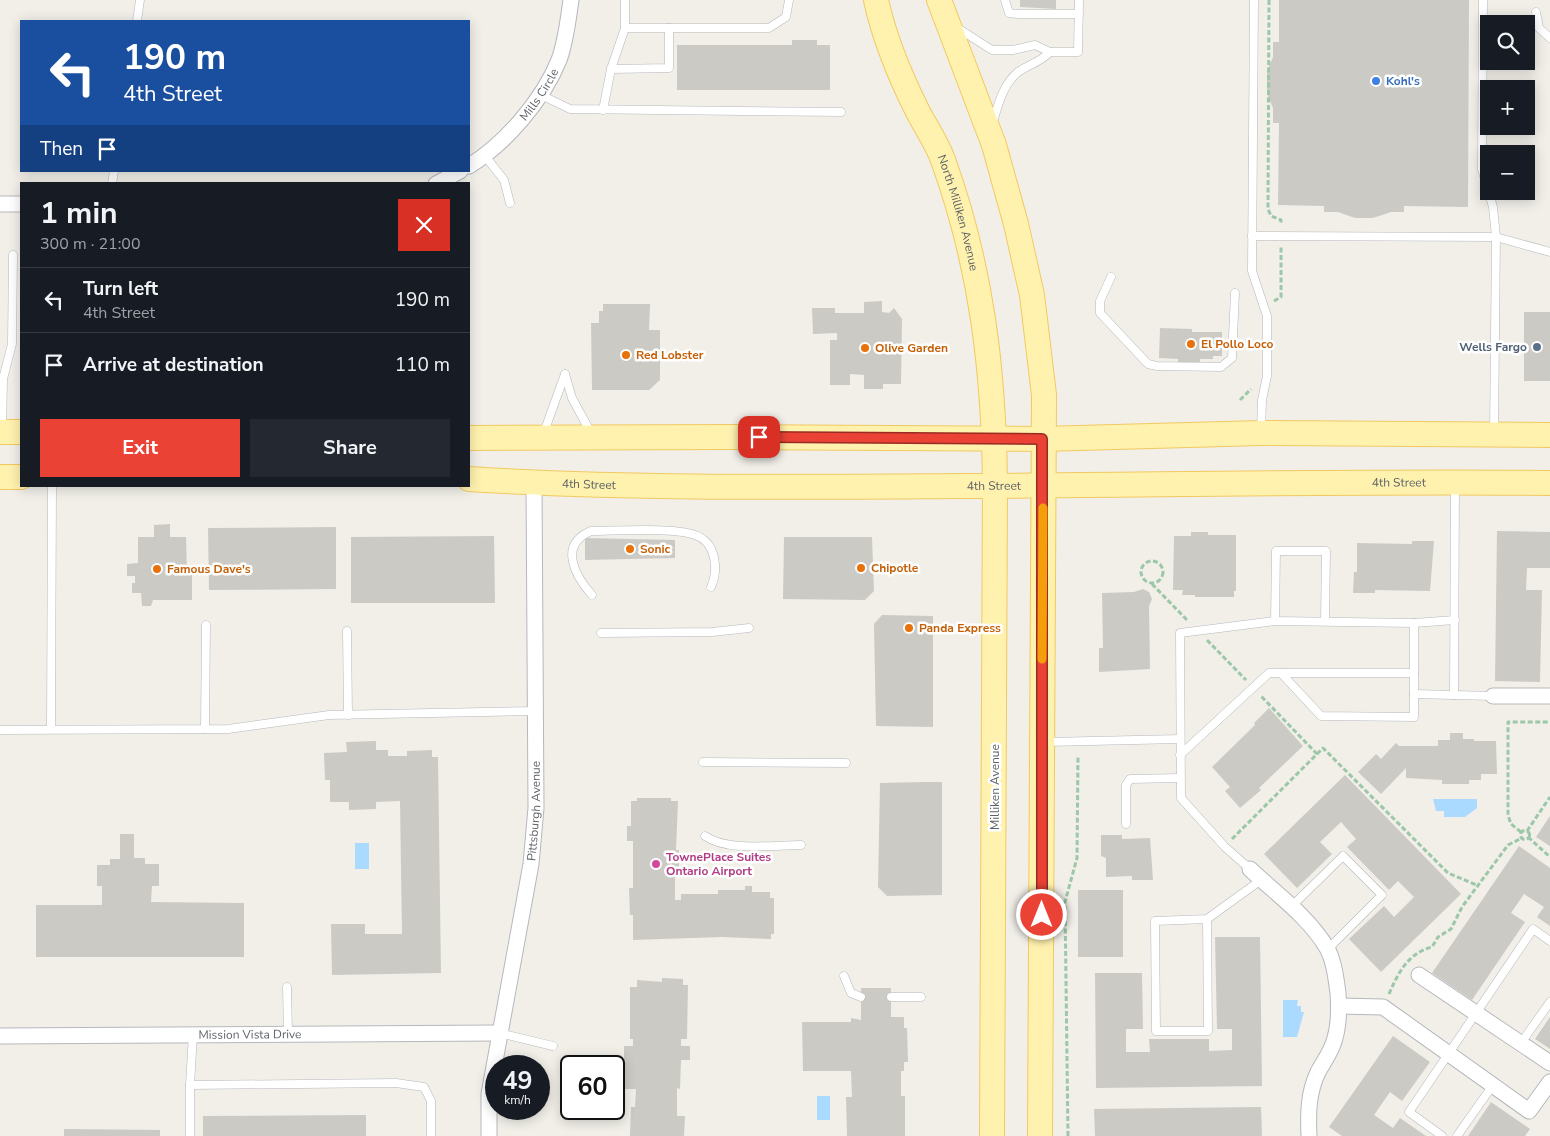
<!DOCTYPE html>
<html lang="en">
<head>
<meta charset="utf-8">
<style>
	:root { --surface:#171b24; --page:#242831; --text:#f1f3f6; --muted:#9ea1a6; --line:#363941; --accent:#ea4335 }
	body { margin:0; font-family:"Nunito Sans",sans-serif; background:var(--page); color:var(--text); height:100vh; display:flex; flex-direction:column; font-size:19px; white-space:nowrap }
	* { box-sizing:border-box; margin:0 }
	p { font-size:16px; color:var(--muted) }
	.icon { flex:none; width:28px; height:28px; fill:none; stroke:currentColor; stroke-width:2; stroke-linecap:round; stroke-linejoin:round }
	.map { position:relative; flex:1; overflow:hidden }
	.details { position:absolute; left:20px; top:182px; width:450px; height:305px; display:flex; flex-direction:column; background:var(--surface); border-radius:0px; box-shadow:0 2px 12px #0003 }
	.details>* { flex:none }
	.top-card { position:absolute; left:20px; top:20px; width:450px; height:152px; border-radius:0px; box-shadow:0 2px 12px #0003; background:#1a4fa0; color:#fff; overflow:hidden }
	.fabs { position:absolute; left:1480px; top:15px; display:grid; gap:10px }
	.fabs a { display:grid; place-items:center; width:55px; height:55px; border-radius:0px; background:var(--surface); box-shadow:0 2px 12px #0003; font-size:25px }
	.speed { position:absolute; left:485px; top:1055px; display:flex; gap:10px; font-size:25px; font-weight:700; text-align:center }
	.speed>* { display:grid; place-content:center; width:65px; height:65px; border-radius:50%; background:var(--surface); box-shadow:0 2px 12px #0003; line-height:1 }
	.speed small { font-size:12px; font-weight:400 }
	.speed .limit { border:2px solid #111; border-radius:8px; background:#fff; color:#111 }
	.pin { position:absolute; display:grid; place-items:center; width:42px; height:42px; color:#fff; margin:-21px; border-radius:10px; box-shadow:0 2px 8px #0006 }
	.me { position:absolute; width:55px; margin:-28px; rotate:0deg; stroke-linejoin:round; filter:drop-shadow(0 0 4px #0008) }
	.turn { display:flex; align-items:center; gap:18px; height:105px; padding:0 20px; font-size:22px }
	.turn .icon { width:65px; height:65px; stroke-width:2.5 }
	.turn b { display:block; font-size:35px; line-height:42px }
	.then { display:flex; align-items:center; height:48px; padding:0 20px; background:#0003; gap:10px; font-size:19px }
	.round { display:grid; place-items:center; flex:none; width:52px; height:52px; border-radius:0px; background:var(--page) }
	.overview { display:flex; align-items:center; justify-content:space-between; height:85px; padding:0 20px }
	h1 { font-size:30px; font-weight:700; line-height:38px }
	.action { display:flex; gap:10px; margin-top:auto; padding:10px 20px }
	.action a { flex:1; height:58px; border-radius:0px; background:var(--accent); color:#fff; font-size:20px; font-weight:700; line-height:58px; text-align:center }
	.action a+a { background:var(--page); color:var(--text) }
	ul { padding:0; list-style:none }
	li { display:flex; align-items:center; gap:15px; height:65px; padding:0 20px; border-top:1px solid var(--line) }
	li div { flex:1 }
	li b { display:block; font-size:19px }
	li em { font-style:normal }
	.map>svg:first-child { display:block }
	.water { fill:#aadaff }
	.building { fill:#cccac5 }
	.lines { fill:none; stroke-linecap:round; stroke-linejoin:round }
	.lane-casing { stroke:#b5b8bc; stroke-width:9 }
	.street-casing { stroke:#b5b8bc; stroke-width:17 }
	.primary-casing { stroke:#f2c960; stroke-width:26 }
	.path { stroke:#9cc7a9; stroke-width:3; stroke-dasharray:5 2.5; stroke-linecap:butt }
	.lane { stroke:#fff; stroke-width:8 }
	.street { stroke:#fff; stroke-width:15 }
	.primary { stroke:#fff2af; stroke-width:24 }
	.route-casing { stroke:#982c22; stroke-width:12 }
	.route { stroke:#ea4335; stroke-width:9 }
	.slow { stroke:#f59e0b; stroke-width:9 }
	.shop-dot { fill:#3f7fe0; stroke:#fff; stroke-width:2 }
	.food-dot { fill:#e8710a; stroke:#fff; stroke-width:2 }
	.service-dot { fill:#5c6f8a; stroke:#fff; stroke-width:2 }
	.hotel-dot { fill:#d1479c; stroke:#fff; stroke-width:2 }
	.labels { text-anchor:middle; stroke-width:5; stroke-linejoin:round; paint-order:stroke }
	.shop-label { font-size:12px; font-weight:bold; fill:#366cbe; stroke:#fff; text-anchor:start }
	.street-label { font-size:12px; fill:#5f6368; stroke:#fff }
	.food-label { font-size:12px; font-weight:bold; fill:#c56008; stroke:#fff; text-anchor:start }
	.service-label { font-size:12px; font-weight:bold; fill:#4e5e75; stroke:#fff; text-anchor:end }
	.hotel-label { font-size:12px; font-weight:bold; fill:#b23c85; stroke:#fff; text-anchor:start }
</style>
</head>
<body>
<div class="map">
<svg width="1550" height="1136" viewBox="0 0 1550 1136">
	<rect width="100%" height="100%" fill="#f1efe8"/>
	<g class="water">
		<polygon points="1433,799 1477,799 1477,808 1465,817 1444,817 1444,811 1436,811"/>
		<rect x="355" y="843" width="14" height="26"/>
		<polygon points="1283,1000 1298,1000 1297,1006 1301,1006 1301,1012 1304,1012 1297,1037 1283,1037"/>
		<rect x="817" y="1096" width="13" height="24"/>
	</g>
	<g class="building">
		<polygon points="1020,0 1056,0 1056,9 1020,7"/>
		<polygon points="1279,0 1469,0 1468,207 1404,206 1404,212 1391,212 1373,218 1355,218 1338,212 1324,212 1324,206 1278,205 1279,123 1273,123 1273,108 1267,94 1267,71 1273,57 1273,42 1279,42"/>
		<polygon points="792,40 817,40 817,45 830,45 830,90 677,90 677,45 792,45"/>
		<polygon points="882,301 882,312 889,313 894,308 902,319 901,384 883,384 883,389 864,389 864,375 850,374 850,385 830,385 830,340 837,340 837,333 813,334 812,308 835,308 835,313 864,313 864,302"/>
		<polygon points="603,304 650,304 649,330 660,330 660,380 649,390 592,390 591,323 599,323 599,311 603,311"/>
		<rect x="1524" y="312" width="26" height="69"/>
		<polygon points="1160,328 1192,329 1192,332 1222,332 1222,356 1213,356 1213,359 1200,359 1200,362 1178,362 1178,359 1159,358"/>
		<polygon points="170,524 170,537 186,537 187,574 192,574 192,600 153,600 151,606 142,606 141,593 132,593 132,583 135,583 135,576 127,576 127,564 138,563 138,537 154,537 154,525"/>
		<polygon points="336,527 336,589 209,590 208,528"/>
		<polygon points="1497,531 1550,532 1550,568 1527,568 1526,590 1542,590 1540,682 1495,681"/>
		<polygon points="1191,532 1208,532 1208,535 1236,535 1236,591 1234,591 1234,597 1195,597 1195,595 1182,595 1183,590 1173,590 1174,536 1191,536"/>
		<polygon points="494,536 495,603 351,603 351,537"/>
		<polygon points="784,537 872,537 874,591 865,600 783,599"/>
		<polygon points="585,538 675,540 675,558 585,560"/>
		<polygon points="1412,541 1434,541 1430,591 1375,590 1375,593 1353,593 1354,572 1357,572 1357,543 1412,544"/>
		<polygon points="1143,589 1149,592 1152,599 1149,606 1150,669 1099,672 1099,648 1103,648 1102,593 1134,592"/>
		<polygon points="882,615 933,616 933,727 876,726 874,624"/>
		<polygon points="1269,708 1303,746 1259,788 1261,790 1240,808 1225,791 1230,787 1212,767 1255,725 1254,723"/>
		<polygon points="1450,733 1463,733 1463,739 1474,739 1474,741 1496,741 1497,774 1481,774 1481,780 1469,780 1469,784 1442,784 1442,780 1406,778 1406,768 1381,794 1358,772 1376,754 1381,759 1396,743 1399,746 1438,746 1438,740 1450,740"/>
		<polygon points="376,741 376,750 388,750 388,756 407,756 407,751 432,750 432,757 438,757 441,973 332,975 331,924 365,924 365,934 402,934 400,801 376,802 376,809 349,810 349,802 330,802 330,780 325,780 324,753 347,752 346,742"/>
		<polygon points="1345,775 1461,894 1381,972 1349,939 1384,906 1394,917 1414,897 1398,881 1389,890 1347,847 1356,839 1341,822 1320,842 1332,854 1297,888 1264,854"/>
		<polygon points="923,782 942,782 942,895 887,896 878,887 880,783"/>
		<polygon points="637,798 671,798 671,801 678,801 676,850 679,850 679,877 675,877 675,900 681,900 681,894 718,894 718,890 745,890 745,886 752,886 752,892 770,892 770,898 774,898 774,934 771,934 771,939 722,937 633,940 633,915 630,915 629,888 633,888 633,841 627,841 627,826 631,826 631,801 637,801"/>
		<polygon points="1550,816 1550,846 1536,837"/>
		<polygon points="120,834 134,834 134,858 145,858 145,864 159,864 159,886 152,886 151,902 244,903 244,957 36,957 36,905 102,905 102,886 97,886 97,865 110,865 110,859 120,859"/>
		<polygon points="1101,835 1122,835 1122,839 1150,838 1153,880 1132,880 1132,876 1106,877 1106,858 1101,856"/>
		<polygon points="1519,846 1550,868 1550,926 1537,917 1544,907 1524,894 1511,913 1525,922 1472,1000 1432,973"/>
		<rect x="1078" y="890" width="45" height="67"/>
		<polygon points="1215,937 1260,937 1262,1086 1096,1088 1095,973 1142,973 1143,1029 1126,1029 1126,1052 1150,1052 1149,1039 1209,1039 1209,1051 1232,1050 1232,1029 1217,1029"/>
		<polygon points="662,978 683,979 683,985 688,985 687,1039 681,1039 681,1046 690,1046 690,1060 681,1060 680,1089 677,1088 677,1116 685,1116 684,1136 630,1136 631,1107 635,1107 636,1089 614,1089 614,1066 584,1066 584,1063 628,1061 624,1060 624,1046 633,1046 633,1039 630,1039 630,987 637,987 637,980 662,982"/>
		<polygon points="861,988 891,988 891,1017 904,1017 904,1028 907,1028 908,1062 904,1062 904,1071 901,1071 901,1096 905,1096 905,1136 847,1136 846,1097 852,1097 851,1071 803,1071 802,1022 851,1022 851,1018 861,1020"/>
		<polygon points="1550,1017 1550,1049 1535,1039"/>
		<polygon points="1393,1036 1430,1062 1402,1101 1390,1092 1374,1115 1393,1128 1400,1118 1426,1136 1342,1136 1329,1127"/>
		<polygon points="1491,1102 1530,1129 1525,1136 1468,1136"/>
		<polygon points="1261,1107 1262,1136 1095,1136 1094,1109"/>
		<polygon points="366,1115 366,1136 203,1136 203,1116"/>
		<polygon points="64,1129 160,1130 160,1136 64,1136"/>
	</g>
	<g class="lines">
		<defs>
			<g id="lane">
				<polyline points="1005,0 1009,13 1018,14 1079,14"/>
				<polyline points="1254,0 1252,271 1267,316 1267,376 1262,400 1261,431"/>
				<polyline points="1483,0 1482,169 1493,207 1496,237 1494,433"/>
				<polyline points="1536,12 1539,28 1550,38"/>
				<polyline points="137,21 140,0"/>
				<polyline points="956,27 992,50 1013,50 1035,45 1050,52 1078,52 1079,0"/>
				<polyline points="625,28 769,28 786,17 789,0"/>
				<polyline points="611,69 669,68 669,28"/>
				<polyline points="539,94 570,109 841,112"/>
				<polyline points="603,110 611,69 625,28 625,0"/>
				<path d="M992,125c6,-19 10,-39 25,-52 11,-9 21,-9 33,-21"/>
				<polyline points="485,156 504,180 510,203"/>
				<polyline points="112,184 114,171"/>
				<polyline points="1252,236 1496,237 1550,252"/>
				<polyline points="1111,277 1100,301 1100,313 1148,364 1157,366 1221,367 1232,358 1235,293"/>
				<polyline points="565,374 572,398 591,433"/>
				<polyline points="2,430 3,379 12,344 13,255"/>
				<polyline points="543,435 565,374"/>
				<path d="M592,595c-17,-19 -34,-50 -1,-64 25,0 83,-4 104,4 21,7 24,34 16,52"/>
				<polyline points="1275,621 1276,551 1326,551 1325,621"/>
				<polyline points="347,631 348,715"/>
				<polyline points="601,633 712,632 749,628"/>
				<polyline points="1281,673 1321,716 1414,717 1414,623"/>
				<polyline points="1414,694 1493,696"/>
				<polyline points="1454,695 1455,485"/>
				<polyline points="51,728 52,486"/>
				<polyline points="205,729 206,625"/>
				<polyline points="0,730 228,729 329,715 536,711"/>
				<polyline points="1046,742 1180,739"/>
				<polyline points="1180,755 1269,673 1414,673"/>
				<polyline points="703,762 846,763"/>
				<polyline points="1126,824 1126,785 1130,779 1180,778"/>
				<path d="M705,836c23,16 68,9 96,9"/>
				<polyline points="1250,869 1225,847 1181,798 1180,633 1275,621 1414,623 1455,620"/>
				<polyline points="1292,906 1343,856 1382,895 1328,949"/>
				<polyline points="1207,919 1155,921 1156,1031 1208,1031 1207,919 1261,880"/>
				<polyline points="844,976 851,993 861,997"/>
				<polyline points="287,987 288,1034"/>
				<polyline points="891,997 921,997"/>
				<polyline points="499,1033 553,1046"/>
				<polyline points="1521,1043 1550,1002"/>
				<polyline points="190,1085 396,1083 424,1087 431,1101 431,1136"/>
				<polyline points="190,1136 190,1085 193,1034"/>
				<polyline points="1442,1136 1409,1112 1533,929 1550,941"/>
				<polyline points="1457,1136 1493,1085"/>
			</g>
			<g id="street">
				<path id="s1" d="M469,166c36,-22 74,-66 90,-106 7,-19 9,-40 12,-60"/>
				<polyline points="436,184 460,171"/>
				<polyline points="0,204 21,204"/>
				<polyline points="1493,696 1550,696"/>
				<path d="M1250,869c26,25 58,47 77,79 7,13 9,30 11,45 1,14 1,31 -3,45 -3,13 -11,23 -17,34 -10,21 -10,42 -9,64"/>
				<polyline points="1419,975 1550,1063"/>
				<polyline points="1339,1006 1383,1007 1529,1111 1550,1082"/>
				<path id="s2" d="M0,1036l499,-3"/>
				<path id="s3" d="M489,1136v-42l42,-230 5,-56 -2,-325"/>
			</g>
			<g id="primary">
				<path id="s4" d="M876,0c8,37 24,76 41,110 8,16 20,33 26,50 39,108 51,212 52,326l-3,650"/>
				<polyline points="939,0 994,145 1016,224 1032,295 1044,395 1040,1136"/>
				<polyline points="0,432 21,432"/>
				<polyline points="469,438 740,437 1042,439 1261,433 1550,435"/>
				<polyline points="0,477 21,477"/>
				<path id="s5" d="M469,479c164,10 329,8 494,7 196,-1 391,-5 587,-3"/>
			</g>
		</defs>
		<use href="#lane" class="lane-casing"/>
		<use href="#street" class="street-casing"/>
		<use href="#primary" class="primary-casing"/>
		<g class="path">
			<polyline points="1269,0 1268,209 1271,216 1281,220 1281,225"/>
			<polyline points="1274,301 1281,297 1281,246"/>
			<polyline points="1240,400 1251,389"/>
			<circle cx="1152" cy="572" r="11"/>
			<polyline points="1152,584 1188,621"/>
			<polyline points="1207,640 1246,680"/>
			<polyline points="1317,754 1323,748 1448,873 1479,886"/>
			<circle cx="1525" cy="835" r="4.5"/>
			<polyline points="1527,831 1550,797"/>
			<polyline points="1521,832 1511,824 1508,815 1508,722 1550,722"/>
			<polyline points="1528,837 1550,857"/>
			<polyline points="1232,839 1317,754 1261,696"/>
			<path d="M1389,994c9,-21 19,-41 43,-47l6,-10 13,-8 11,-22 46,-62 14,-7"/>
			<polyline points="1068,1136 1065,902 1077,858 1078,756"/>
		</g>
		<use href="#lane" class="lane"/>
		<use href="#street" class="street"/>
		<use href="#primary" class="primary"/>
	</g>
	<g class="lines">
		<defs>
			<polyline id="route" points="759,437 1042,439 1042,915"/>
		</defs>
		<use href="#route" class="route-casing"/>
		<use href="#route" class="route"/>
		<polyline class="slow" points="1042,659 1043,508"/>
	</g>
	<circle class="shop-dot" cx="1376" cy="81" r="5"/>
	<g class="food-dot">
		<circle cx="1191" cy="344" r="5"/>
		<circle cx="865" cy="348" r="5"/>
		<circle cx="626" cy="355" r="5"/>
		<circle cx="630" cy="549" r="5"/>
		<circle cx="861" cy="568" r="5"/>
		<circle cx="157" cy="569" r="5"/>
		<circle cx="909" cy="628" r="5"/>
	</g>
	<circle class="service-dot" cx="1537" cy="347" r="5"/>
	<circle class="hotel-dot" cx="656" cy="864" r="5"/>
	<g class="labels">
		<g class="shop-label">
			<text x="1386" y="85">Kohl's</text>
		</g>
		<g class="street-label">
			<text dy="4" stroke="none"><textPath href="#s1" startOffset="101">Mills Circle</textPath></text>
			<text dy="4" stroke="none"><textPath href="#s4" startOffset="229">North Milliken Avenue</textPath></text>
			<text dy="4" stroke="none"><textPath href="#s5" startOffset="930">4th Street</textPath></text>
			<text dy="4" stroke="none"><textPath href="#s5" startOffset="120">4th Street</textPath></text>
			<text dy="4" stroke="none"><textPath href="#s5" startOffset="525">4th Street</textPath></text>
			<text transform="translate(995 787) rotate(-90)" y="4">Milliken Avenue</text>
			<text dy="4" stroke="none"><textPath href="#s3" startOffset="329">Pittsburgh Avenue</textPath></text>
			<text dy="4" stroke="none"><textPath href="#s2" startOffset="250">Mission Vista Drive</textPath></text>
		</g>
		<g class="food-label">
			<text x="1201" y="348">El Pollo Loco</text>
			<text x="875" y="352">Olive Garden</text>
			<text x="636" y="359">Red Lobster</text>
			<text x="640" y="553">Sonic</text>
			<text x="871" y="572">Chipotle</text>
			<text x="167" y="573">Famous Dave's</text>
			<text x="919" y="632">Panda Express</text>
		</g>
		<g class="service-label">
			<text x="1527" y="351">Wells Fargo</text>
		</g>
		<g class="hotel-label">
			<text x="666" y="861">TownePlace Suites<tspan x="666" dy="14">Ontario Airport</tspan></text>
		</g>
	</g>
</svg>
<div class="fabs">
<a><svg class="icon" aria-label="search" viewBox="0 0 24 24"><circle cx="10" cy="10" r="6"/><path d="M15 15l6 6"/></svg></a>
<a>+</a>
<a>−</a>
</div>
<div class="speed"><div>49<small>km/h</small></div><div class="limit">60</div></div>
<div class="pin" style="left:759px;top:437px;background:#d93025"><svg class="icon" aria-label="arrive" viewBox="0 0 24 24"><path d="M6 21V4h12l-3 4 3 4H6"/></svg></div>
<svg class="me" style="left:1042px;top:915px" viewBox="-20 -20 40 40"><circle r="17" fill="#ea4335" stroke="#fff" stroke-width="3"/><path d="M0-11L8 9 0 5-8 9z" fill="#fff"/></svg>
<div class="top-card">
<div class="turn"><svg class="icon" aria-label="left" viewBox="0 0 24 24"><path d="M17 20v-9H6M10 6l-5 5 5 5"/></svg><div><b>190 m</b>4th Street</div></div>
<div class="then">Then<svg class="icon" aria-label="arrive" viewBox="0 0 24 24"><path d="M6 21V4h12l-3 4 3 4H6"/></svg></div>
</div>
<section class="details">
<div class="overview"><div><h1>1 min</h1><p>300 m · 21:00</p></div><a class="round" style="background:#d93025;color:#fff"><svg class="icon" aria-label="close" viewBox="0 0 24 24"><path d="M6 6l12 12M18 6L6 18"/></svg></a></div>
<ul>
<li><svg class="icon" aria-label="left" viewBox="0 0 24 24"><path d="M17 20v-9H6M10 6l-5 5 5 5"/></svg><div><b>Turn left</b><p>4th Street</p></div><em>190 m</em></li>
<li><svg class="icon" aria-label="arrive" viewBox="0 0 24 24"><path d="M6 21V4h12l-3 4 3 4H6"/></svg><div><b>Arrive at destination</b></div><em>110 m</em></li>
</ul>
<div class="action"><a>Exit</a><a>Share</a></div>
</section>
</div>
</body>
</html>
